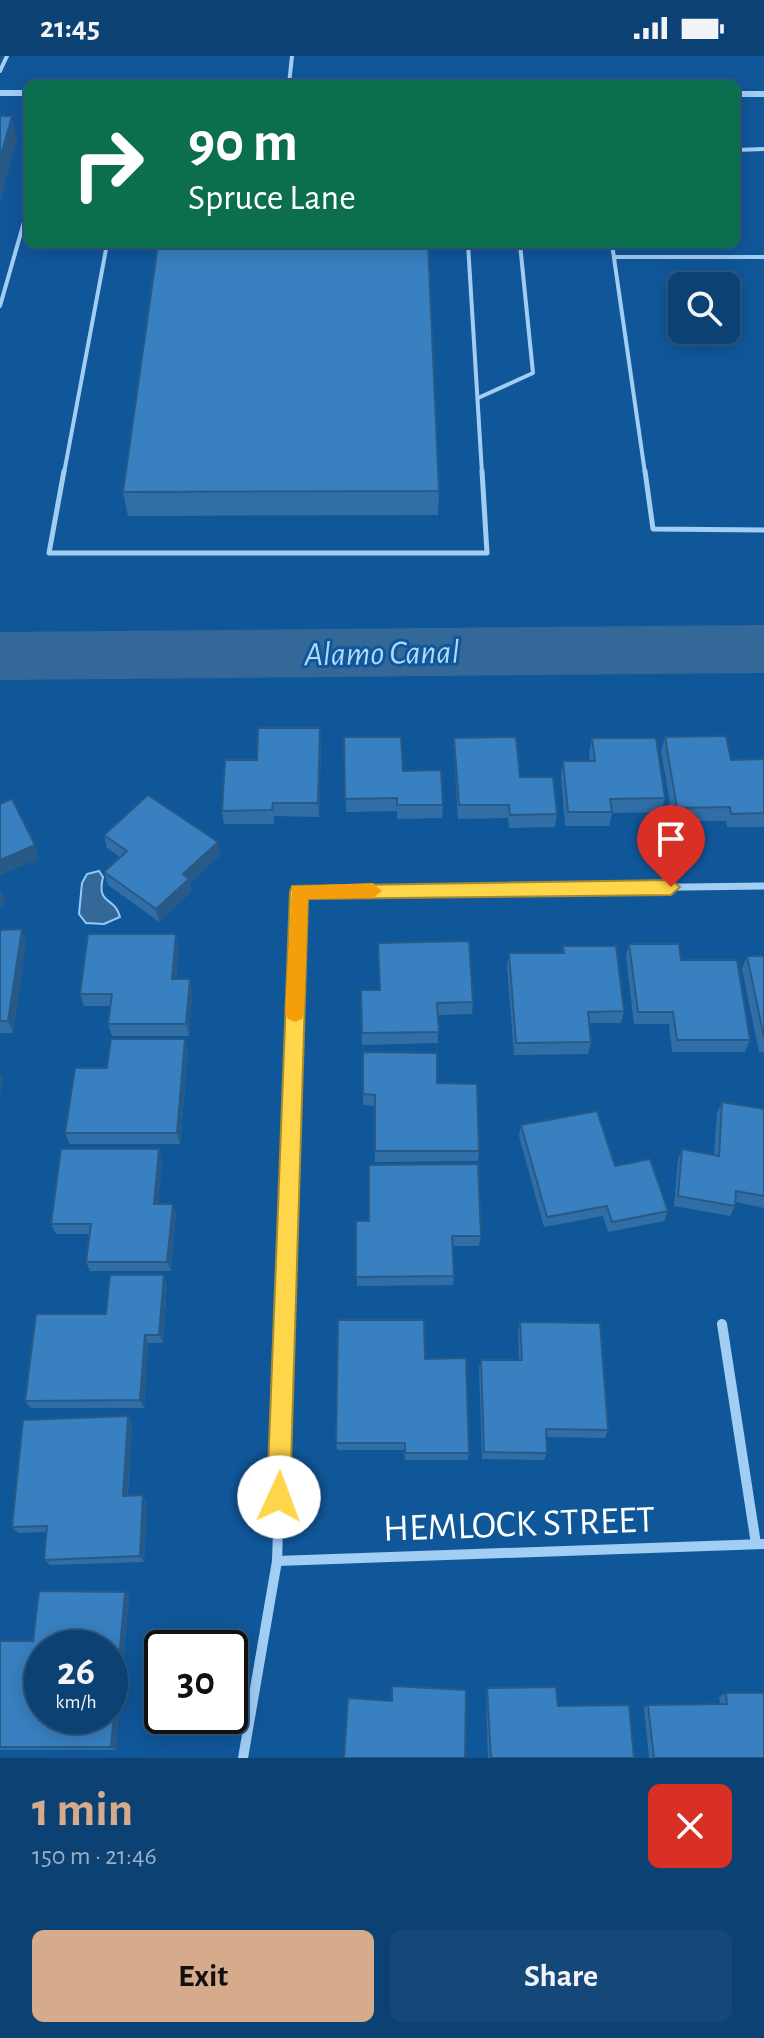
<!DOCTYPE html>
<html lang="en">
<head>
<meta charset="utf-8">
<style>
	:root { --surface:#0c4174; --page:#154879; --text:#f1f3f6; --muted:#9aafc5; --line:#2c5a86; --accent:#d6ab8b }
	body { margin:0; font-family:"Alegreya Sans",sans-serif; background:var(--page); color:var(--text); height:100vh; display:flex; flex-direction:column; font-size:30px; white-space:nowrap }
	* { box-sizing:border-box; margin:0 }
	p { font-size:26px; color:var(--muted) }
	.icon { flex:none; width:44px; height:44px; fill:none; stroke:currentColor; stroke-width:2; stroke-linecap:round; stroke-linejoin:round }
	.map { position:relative; height:1702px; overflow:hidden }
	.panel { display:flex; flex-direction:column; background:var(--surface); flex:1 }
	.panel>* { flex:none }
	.top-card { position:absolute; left:24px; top:24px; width:716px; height:168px; border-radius:12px; box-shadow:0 4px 20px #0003,0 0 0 2px var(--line); background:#0b6e4f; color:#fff; overflow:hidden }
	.fabs { position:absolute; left:668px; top:216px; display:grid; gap:16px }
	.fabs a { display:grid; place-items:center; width:72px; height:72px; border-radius:12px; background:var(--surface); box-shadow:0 4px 20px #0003,0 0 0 2px var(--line); font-size:40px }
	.speed { position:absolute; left:24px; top:1574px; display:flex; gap:16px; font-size:40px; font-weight:700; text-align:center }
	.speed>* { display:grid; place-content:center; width:104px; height:104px; border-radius:50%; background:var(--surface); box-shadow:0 4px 20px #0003,0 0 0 2px var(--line); line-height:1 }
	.speed small { font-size:20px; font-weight:400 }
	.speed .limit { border:4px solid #111; border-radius:12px; background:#fff; color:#111 }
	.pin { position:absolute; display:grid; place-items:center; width:68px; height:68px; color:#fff; margin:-82px -34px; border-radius:50% 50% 50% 0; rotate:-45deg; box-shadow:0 0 8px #0007 }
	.pin .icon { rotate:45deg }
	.me { position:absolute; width:88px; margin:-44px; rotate:2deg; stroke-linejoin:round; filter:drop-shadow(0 0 6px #0008) }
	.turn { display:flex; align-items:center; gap:28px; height:168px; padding:0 32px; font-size:36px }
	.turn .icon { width:104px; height:104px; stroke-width:2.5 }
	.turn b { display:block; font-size:56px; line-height:68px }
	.round { display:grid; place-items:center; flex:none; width:84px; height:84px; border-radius:12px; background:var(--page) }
	.head { display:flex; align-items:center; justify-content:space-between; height:136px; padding:0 32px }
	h1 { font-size:48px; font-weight:700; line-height:60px; color:var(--accent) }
	.cta { display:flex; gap:16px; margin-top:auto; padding:16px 32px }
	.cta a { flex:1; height:92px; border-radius:12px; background:var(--accent); color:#111; font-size:32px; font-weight:700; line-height:92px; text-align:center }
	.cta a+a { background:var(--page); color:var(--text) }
	.status { display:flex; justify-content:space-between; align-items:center; height:56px; padding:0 40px; background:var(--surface); direction:ltr }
	.status svg { height:22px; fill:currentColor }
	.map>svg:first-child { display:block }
	.water { fill:#346898; stroke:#94caf8; stroke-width:2 }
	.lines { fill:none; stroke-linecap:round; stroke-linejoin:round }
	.river { fill:#346898; fill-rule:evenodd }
	.service-far1 { stroke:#a2cef4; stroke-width:4 }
	.service { stroke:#a2cef4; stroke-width:5 }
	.minor-far2 { stroke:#a2cef4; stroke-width:6 }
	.minor-far1 { stroke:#a2cef4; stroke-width:7 }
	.minor { stroke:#a2cef4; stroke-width:10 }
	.wall { fill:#316ea6 }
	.shaded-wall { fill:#285a87 }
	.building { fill:#3980c1; stroke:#285a87; stroke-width:2; fill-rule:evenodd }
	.route { fill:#ffd54a; stroke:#a68a30; stroke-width:2 }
	.slow { fill:#f59e0b }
	.labels { text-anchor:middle; stroke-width:6; stroke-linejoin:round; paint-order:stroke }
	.water-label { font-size:34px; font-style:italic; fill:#afd8fb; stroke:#10579a }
	.near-street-label { font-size:38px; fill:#fff; stroke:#10579a }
</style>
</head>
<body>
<div class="status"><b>21:45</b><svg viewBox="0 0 49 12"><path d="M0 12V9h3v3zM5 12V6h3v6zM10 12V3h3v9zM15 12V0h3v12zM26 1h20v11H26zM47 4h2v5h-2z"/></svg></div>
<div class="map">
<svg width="764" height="1702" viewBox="0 0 764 1702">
	<rect width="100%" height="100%" fill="#10579a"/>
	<path class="water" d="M99,815l4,6c-7,29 12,19 17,40l-16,7 -18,-1 -7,-9 3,-31 5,-9z"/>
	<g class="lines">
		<polygon class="river" points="764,569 764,617 0,624 0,576"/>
		<g class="service-far1">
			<polyline points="0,15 7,0"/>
			<polyline points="289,28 292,0"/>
			<polyline points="736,94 764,93"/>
			<polyline points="468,188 482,417"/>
			<polyline points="612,188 645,417"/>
			<polyline points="614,201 764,201"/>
			<polyline points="0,250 28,152"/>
			<polyline points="478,342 533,317 520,188"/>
			<polyline points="64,417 107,188"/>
		</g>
		<g class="service">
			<polyline points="64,415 49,497 487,497 482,415"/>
			<polyline points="645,415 653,473 764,474"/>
		</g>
		<g class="minor-far2">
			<polyline points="0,37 28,37"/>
			<polyline points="736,38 764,38"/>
		</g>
		<polyline class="minor-far1" points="295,969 299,836 764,830"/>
		<g class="minor">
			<polyline points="722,1268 756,1488"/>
			<polyline points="277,1505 764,1488"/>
			<polyline points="243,1702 277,1505 295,967"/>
		</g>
	</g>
	<g class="wall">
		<polygon points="439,435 438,459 128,460 123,436"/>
		<polygon points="344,681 403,715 443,749 442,762 397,763 397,755 346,756"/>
		<polygon points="665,681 731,704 764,703 764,771 727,771 726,765 673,765 661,695"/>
		<polygon points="454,682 520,721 557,758 555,771 509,772 508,762 458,763 454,695"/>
		<polygon points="592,682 665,742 661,756 612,757 609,770 565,770 561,719 563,705 590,705 589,696"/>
		<polygon points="321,686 319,761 274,760 274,768 224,768 222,755 257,704"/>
		<polygon points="104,779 220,799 190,827 191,836 159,866 108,829 104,816 120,801 107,792"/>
		<polygon points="0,874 26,886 13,977 0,977"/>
		<polygon points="629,888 681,904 750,984 745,996 672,996 669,968 634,968 626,900"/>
		<polygon points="563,890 624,955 621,967 589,967 591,986 588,998 514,999 507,910 509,897 562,897"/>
		<polygon points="179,891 176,923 192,935 189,980 112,980 108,968 110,950 84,950 80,938"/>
		<polygon points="747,900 764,900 764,996 759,996 742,913"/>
		<polygon points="361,934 473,946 472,958 438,959 438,987 362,989"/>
		<polygon points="185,983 188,995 180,1088 70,1088 65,1077"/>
		<polygon points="363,996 437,1027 479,1095 478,1105 375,1106 375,1050 363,1049"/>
		<polygon points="722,1046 764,1053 764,1152 736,1146 735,1150 730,1160 674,1150 678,1104 682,1093 714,1099 717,1057"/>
		<polygon points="521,1069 615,1110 668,1155 664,1165 608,1176 603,1160 544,1171 519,1080"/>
		<polygon points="162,1104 158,1148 173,1148 176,1158 171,1215 90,1215 86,1206 89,1178 56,1178 51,1168"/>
		<polygon points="356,1165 481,1180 479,1190 452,1190 454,1220 453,1229 357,1230"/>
		<polygon points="164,1219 167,1228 163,1287 148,1287 144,1352 31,1352 25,1345 106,1258"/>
		<polygon points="520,1266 608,1374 605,1382 546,1381 547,1397 544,1404 482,1403 479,1312 481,1304 519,1304 518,1275"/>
		<polygon points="425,1303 469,1397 468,1404 405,1404 404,1394 337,1394 336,1387"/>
		<polygon points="128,1360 132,1367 128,1439 147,1445 144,1506 50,1509 44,1504 46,1476 18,1477 12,1471"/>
		<polygon points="125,1536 129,1540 116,1694 0,1694 0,1585 33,1585"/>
		<polygon points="487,1632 558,1650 634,1702 488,1702 486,1635"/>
		<polygon points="726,1637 764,1702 649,1702 644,1652 648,1649 720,1648 719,1641"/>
	</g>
	<g class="shaded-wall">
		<polygon points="12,60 17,84 0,147 0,103"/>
		<polygon points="320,672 321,686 319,761 318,747"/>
		<polygon points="218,786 220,799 190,827 191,836 159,866 156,853 183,818"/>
		<polygon points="35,789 39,803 0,819 0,804"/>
		<polygon points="1,835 6,848 0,851 0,836"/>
		<polygon points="22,873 26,886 13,977 8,965"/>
		<polygon points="176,878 179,891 175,935 172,923"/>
		<polygon points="190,923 192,935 189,980 186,968"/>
		<polygon points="185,983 188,995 180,1088 177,1077"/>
		<polygon points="0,1017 3,1023 0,1040"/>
		<polygon points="159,1093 162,1104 158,1158 154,1148"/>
		<polygon points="173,1148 176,1158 171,1215 167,1206"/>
		<polygon points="164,1219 167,1228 163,1287 159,1279"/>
		<polygon points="145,1279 148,1287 144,1352 140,1344"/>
		<polygon points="128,1360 132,1367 127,1446 123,1440"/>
		<polygon points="143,1439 147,1445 144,1506 140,1500"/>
		<polygon points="125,1536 129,1540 116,1694 111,1691"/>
	</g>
	<g class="building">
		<polygon points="0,60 12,60 0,103"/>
		<polygon points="158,188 428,188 439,435 123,436"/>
		<polygon points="258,672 320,672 318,747 273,747 272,754 222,755 225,704 257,704"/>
		<polygon points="726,680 731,704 764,703 764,757 731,758 730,751 677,752 665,681"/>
		<polygon points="344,681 401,681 403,715 441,714 443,749 397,749 397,742 345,743"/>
		<polygon points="516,681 520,721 553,721 557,758 510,759 509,749 459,749 454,682"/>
		<polygon points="592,682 656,682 665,742 610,743 612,756 568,756 563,705 595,705"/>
		<polygon points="148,739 218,786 183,818 189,823 156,853 104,816 127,795 104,779"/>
		<polygon points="12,743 35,789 0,804 0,748"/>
		<polygon points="22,873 8,965 0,965 0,874"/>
		<polygon points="88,878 176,878 172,923 190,923 186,968 108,968 112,938 80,938"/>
		<polygon points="469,885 473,946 437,947 439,976 362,977 361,934 380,934 378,887"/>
		<polygon points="629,888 679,888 681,904 737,904 750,984 677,984 673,956 638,956"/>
		<polygon points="563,890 616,890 624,955 588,956 591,986 516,987 509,897 564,897"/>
		<polygon points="747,900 764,900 764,981"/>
		<polygon points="111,983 185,983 177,1077 65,1077 75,1012 107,1012"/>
		<polygon points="363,996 437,997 437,1027 477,1028 479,1095 375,1095 375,1039 363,1038"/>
		<polygon points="722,1046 764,1053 764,1140 736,1135 735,1150 678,1140 682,1093 719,1100"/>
		<polygon points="597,1055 615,1110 650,1103 668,1155 612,1166 607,1150 547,1161 521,1069"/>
		<polygon points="61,1093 159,1093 154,1148 173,1148 167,1206 86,1206 91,1168 51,1168"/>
		<polygon points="478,1108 481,1180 452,1180 454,1220 356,1221 356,1165 369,1165 369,1109"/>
		<polygon points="110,1219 164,1219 159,1279 145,1279 140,1344 25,1345 36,1258 106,1258"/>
		<polygon points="338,1264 424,1264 425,1303 466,1302 469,1397 405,1397 405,1387 336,1387"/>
		<polygon points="520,1266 600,1267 608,1374 546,1373 547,1397 484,1396 481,1304 522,1304"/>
		<polygon points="128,1360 123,1440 143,1439 140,1500 44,1504 47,1470 12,1471 23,1364"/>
		<path d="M39,1535l86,1 -14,155h-111v-106h33zM42,1592h68v68h-68z"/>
		<polygon points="392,1630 466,1634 465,1702 344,1702 348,1642 392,1645"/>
		<polygon points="556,1631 558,1650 629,1649 634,1702 491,1702 487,1632"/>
		<polygon points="726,1637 764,1637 764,1702 654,1702 648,1649 727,1648"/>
	</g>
	<polygon class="route" points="671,824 680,831 671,839 308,843 290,1441 287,1450 279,1453 271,1450 267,1441 290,836 292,830"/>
	<polygon class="slow" points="373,827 382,835 373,842 308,843 304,957 302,963 295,966 288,963 285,957 292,830"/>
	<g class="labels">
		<g class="water-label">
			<text transform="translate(382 596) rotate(-1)" y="12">Alamo Canal</text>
		</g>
		<g class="near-street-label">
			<text transform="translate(519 1467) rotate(-2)" y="13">HEMLOCK STREET</text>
		</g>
	</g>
</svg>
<div class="fabs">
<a><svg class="icon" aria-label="search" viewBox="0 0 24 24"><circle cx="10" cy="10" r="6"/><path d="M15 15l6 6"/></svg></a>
</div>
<div class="speed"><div>26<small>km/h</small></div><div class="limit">30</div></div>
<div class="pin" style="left:671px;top:831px;background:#d93025"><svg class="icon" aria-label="arrive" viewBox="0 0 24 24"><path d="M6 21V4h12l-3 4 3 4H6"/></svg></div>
<svg class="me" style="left:279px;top:1441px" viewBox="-20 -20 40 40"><circle r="19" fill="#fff"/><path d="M0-13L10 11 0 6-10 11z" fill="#ffd54a"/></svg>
<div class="top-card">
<div class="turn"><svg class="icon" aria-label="right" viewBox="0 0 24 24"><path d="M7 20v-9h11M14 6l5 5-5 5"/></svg><div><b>90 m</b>Spruce Lane</div></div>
</div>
</div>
<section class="panel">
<div class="head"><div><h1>1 min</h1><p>150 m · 21:46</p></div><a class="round" style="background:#d93025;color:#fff"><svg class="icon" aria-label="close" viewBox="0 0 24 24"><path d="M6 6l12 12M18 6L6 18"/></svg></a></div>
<div class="cta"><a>Exit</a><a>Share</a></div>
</section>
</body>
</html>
